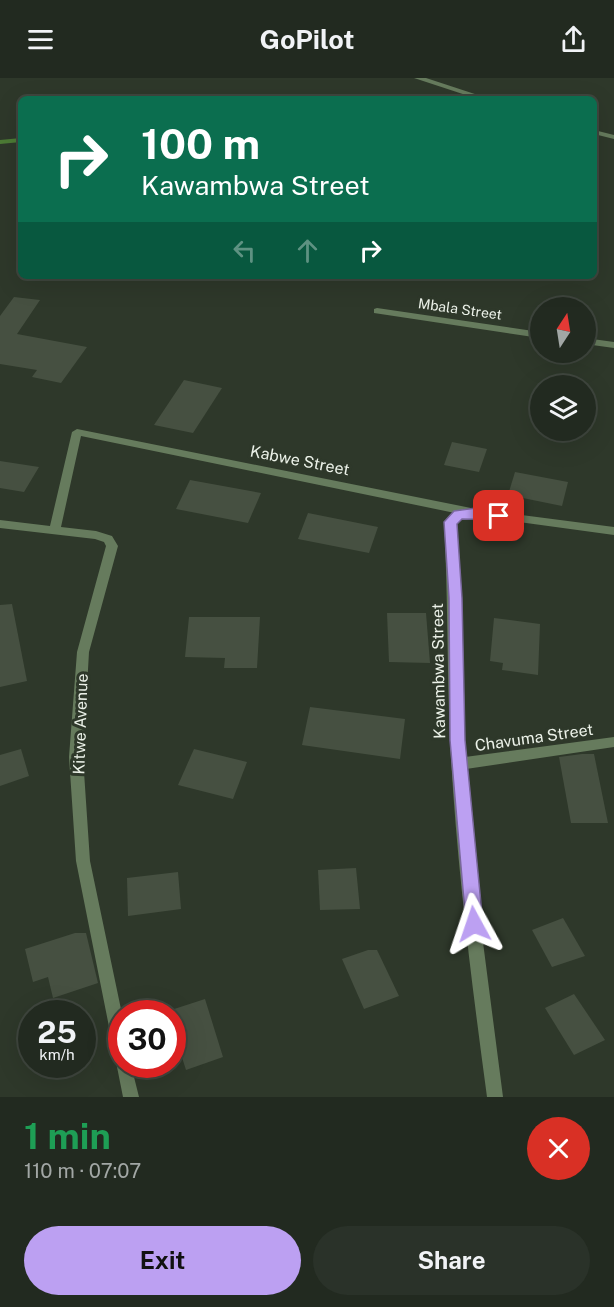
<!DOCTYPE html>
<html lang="en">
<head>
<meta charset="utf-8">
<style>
	:root { --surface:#222a20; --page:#2a3229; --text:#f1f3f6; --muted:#a2a7a5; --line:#3f463e; --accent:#bca0f2 }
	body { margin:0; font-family:"Public Sans",sans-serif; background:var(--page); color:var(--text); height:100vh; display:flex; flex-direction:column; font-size:22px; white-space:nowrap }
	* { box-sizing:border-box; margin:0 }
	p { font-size:20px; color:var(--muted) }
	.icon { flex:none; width:33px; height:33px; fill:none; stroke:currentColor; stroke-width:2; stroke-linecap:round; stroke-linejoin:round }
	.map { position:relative; height:1019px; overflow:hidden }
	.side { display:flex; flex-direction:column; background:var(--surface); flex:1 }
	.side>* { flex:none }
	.guide { position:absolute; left:18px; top:18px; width:579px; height:183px; border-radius:9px; box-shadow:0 6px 24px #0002,0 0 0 2px var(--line); background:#0b6e4f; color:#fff; overflow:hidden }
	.needle { width:39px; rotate:12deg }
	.fabs { position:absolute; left:530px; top:219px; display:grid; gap:12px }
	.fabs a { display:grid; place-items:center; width:66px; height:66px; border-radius:50%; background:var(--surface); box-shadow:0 6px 24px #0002,0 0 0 2px var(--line); font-size:30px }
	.speed { position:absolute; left:18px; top:922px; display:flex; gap:12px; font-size:30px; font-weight:700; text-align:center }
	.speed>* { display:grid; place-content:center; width:78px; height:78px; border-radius:50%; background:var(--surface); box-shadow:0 6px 24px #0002,0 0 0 2px var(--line); line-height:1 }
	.speed small { font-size:15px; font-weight:400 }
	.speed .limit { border:9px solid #d22; background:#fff; color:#111 }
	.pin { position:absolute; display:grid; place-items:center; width:51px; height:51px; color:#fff; margin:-26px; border-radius:12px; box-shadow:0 3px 9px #0006 }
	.me { position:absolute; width:66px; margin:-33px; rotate:355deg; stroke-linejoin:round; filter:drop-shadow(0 0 4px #0008) }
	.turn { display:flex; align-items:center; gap:21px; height:126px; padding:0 24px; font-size:27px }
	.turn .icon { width:78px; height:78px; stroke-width:2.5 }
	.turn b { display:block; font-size:42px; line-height:51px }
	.lanes { display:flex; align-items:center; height:57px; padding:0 24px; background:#0003; justify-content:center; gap:30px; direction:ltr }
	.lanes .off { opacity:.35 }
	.round { display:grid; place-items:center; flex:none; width:63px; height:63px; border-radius:32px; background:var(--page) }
	.overview { display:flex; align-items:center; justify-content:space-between; height:102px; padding:0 24px }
	h1 { font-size:36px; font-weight:700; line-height:45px; color:#1e9e55 }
	.primary-button { display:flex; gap:12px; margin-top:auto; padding:12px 24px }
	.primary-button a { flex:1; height:69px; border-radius:36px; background:var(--accent); color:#111; font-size:24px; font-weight:700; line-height:69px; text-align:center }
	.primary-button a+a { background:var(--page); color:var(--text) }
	header { display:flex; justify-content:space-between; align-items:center; height:78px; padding:0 24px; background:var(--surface); font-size:27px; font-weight:700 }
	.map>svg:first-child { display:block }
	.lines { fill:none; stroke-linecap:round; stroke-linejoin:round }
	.stream { fill:#4c7b35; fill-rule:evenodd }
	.building { fill:#465041 }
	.minor { fill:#667b5d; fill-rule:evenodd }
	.tertiary { fill:#667b5d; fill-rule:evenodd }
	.route { fill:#bca0f2; stroke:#7a689d; stroke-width:1.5 }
	.labels { text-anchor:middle; stroke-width:6; stroke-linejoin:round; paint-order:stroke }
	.far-street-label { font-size:14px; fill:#ebf1e8; stroke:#2e382a }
	.street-label { font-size:16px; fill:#ebf1e8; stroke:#2e382a }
</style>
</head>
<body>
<header><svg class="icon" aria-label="menu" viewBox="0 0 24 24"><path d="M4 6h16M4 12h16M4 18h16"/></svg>GoPilot<svg class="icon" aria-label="share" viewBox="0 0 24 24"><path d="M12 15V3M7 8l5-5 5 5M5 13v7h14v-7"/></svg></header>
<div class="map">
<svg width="614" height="1019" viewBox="0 0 614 1019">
	<rect width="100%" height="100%" fill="#2e382a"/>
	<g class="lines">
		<polygon class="stream" points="21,60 21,64 0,66 0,62"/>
	</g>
	<g class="building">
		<polygon points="14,219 40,222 17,256 87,269 61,305 32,299 37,292 0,286 0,238"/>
		<polygon points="184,302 222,310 193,355 154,347"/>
		<polygon points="452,364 487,371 479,394 444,387"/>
		<polygon points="0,383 39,389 24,414 0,410"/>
		<polygon points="515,394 568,404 562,428 508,417"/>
		<polygon points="190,402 261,415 248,445 176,431"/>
		<polygon points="308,435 378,449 369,475 298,461"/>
		<polygon points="12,526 27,603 0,609 0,527"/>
		<polygon points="387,535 426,535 430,585 389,584"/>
		<polygon points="189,539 260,539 257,590 224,590 225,580 185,579"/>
		<polygon points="494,540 540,546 538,597 502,592 503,585 490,583"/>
		<polygon points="310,629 405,641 400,681 302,667"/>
		<polygon points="21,671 29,698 0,708 0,677"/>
		<polygon points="194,671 247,684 233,721 178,707"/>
		<polygon points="582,676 594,676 608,745 571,745 559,679"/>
		<polygon points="356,790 360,831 320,832 318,792"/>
		<polygon points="178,794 181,831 128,838 127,800"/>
		<polygon points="563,840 585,878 552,889 532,852"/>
		<polygon points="75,855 86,855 98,905 53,920 48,899 33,904 25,871"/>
		<polygon points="368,872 377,872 399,918 364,931 342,881"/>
		<polygon points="574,916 605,962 574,977 545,930"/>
		<polygon points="205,921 223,979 186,992 172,948 172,936 168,933"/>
	</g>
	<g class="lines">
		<g class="minor">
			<polygon points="377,230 540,254 540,260 374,235 374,231"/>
			<polygon points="585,260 614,264 614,270 585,266"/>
			<path d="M77,351l399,80 138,18v8l-140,-19 -12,2 -6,5 9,234 149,-20v10l-148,22 14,150 23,178h-16c-16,-119 -31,-238 -37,-357 -3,-73 -2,-145 -6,-218l11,-9 -374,-77 -20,91 35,4 16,5 6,10 -29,106 -6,105 7,104 32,153v51h9l8,32h-16l-47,-236 -7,-104 8,-105 29,-106 -2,-4 -9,-3 -95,-11v-8l50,6 22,-94z"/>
		</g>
		<g class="tertiary">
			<polygon points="414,0 426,0 490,21 478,21"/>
			<polygon points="594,52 614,57 614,61 594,56"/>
		</g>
	</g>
	<polygon class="route" points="476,430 499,433 505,438 499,442 462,441 457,446 462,520 465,662 483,846 480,851 474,854 468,851 466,846 450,662 449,520 444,444 454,433"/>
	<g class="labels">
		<g class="far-street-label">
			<text transform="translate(460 231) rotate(8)" y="5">Mbala Street</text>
		</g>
		<g class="street-label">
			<text transform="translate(300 382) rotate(11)" y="6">Kabwe Street</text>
			<text transform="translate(438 593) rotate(-91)" y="6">Kawambwa Street</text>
			<text transform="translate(80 646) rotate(-88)" y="6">Kitwe Avenue</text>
			<text transform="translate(534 659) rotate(-8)" y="6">Chavuma Street</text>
		</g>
	</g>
</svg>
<div class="fabs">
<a><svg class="needle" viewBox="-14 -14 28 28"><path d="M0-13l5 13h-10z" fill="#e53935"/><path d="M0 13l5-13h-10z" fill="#a2a7a5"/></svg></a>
<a><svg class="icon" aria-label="layers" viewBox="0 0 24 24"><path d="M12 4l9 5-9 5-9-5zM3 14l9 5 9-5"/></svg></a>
</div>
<div class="speed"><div>25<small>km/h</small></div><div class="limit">30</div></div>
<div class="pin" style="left:499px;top:438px;background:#d93025"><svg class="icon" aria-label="arrive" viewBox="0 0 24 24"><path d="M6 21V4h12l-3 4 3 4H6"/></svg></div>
<svg class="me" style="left:474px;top:846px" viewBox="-20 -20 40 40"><path d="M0-17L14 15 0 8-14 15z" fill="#bca0f2" stroke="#fff" stroke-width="4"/></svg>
<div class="guide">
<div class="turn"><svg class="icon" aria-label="right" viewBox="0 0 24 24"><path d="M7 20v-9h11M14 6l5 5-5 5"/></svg><div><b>100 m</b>Kawambwa Street</div></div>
<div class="lanes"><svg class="icon off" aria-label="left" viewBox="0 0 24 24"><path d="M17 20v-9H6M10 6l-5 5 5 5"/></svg><svg class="icon off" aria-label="ahead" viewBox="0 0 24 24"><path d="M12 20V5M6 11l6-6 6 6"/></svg><svg class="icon" aria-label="right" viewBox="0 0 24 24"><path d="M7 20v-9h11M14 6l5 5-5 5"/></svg></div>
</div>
</div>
<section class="side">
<div class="overview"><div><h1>1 min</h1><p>110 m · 07:07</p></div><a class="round" style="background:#d93025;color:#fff"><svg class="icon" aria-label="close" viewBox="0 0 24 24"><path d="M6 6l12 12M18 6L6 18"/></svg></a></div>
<div class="primary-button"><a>Exit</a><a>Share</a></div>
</section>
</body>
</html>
